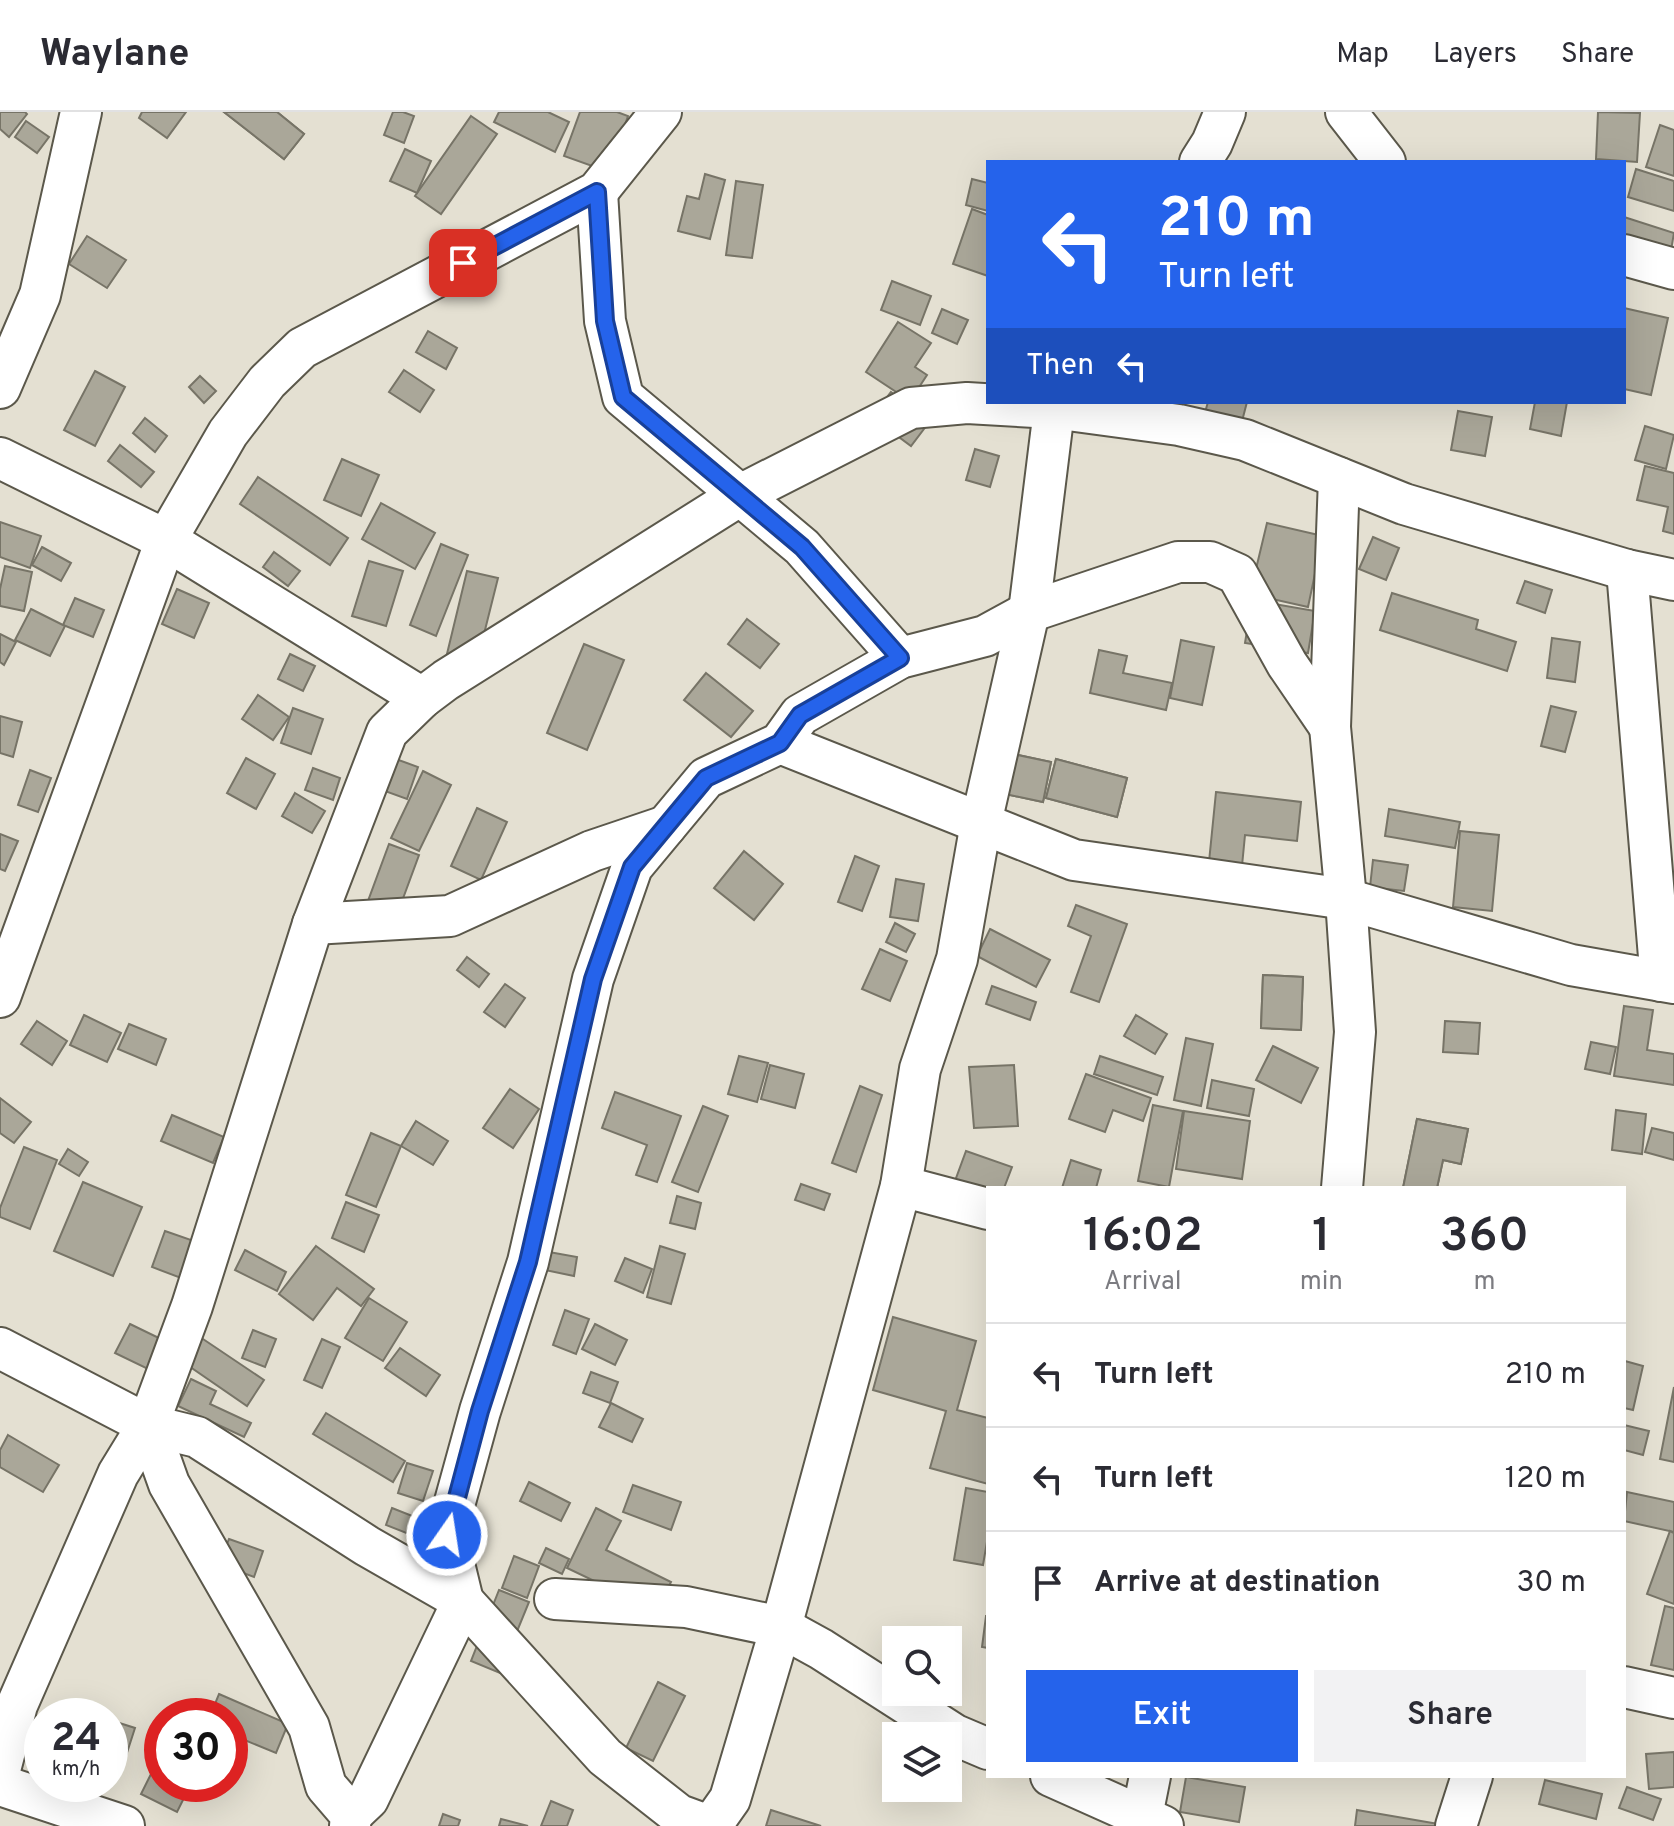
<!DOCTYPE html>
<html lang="en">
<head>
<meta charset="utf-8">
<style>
	:root { --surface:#fff; --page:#f2f2f3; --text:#2b2b33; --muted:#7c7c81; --line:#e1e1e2; --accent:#2563eb }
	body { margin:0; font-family:Overpass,sans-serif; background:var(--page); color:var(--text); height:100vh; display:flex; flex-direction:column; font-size:30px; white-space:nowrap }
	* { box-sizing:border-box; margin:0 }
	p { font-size:26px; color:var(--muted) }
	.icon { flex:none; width:44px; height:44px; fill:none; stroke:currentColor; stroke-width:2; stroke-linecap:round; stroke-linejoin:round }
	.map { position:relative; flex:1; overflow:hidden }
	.details { position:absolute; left:986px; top:1074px; width:640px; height:592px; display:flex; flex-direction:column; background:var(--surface); border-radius:0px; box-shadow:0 8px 32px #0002 }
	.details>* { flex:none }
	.top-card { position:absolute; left:986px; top:48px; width:640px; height:244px; border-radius:0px; box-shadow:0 8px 32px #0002; background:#2563eb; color:#fff; overflow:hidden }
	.controls { position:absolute; left:882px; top:1514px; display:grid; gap:16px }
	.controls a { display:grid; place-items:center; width:80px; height:80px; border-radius:0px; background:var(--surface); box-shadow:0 8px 32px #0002; font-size:40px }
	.speed { position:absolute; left:24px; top:1586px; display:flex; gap:16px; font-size:40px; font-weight:700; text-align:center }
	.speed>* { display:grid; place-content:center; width:104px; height:104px; border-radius:50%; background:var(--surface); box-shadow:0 8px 32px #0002; line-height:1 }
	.speed small { font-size:20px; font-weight:400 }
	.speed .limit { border:12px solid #d22; background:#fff; color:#111 }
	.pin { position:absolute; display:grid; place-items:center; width:68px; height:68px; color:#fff; margin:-34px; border-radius:16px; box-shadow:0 4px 12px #0006 }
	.me { position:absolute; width:88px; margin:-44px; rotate:13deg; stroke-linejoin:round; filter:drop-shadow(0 0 6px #0008) }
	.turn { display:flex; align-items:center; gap:28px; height:168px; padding:0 40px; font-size:36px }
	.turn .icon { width:104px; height:104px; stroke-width:2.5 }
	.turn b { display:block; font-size:56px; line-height:68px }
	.then { display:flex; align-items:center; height:76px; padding:0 40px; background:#0003; gap:16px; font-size:30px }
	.eta { display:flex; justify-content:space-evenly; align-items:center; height:136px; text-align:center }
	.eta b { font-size:48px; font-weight:600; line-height:56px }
	.primary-button { display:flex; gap:16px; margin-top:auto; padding:16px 40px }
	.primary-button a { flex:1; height:92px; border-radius:0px; background:var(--accent); color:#fff; font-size:32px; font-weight:600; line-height:92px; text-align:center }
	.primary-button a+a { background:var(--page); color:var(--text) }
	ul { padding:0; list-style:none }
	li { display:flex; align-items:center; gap:24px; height:104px; padding:0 40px; border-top:2px solid var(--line) }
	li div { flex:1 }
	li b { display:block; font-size:30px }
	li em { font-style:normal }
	header { display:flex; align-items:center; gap:48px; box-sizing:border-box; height:112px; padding:0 40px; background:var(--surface); border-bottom:2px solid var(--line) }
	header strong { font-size:38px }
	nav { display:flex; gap:44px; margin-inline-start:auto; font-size:28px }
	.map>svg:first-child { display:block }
	.building { fill:#aaa799; stroke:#777467; stroke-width:2 }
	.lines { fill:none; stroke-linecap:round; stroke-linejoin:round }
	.minor-casing { stroke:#5b584b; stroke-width:44 }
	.minor { stroke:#fff; stroke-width:40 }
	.route-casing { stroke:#184099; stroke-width:20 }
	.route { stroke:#2563eb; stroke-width:14 }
</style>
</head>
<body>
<header>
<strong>Waylane</strong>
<nav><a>Map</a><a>Layers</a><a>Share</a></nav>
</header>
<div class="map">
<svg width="1674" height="1714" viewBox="0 0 1674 1714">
	<rect width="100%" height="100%" fill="#e4e0d2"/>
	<g class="building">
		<polygon points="0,0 25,0 27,2 9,25 0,17"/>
		<polygon points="142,0 186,0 167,26 139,6"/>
		<polygon points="224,0 277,0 304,22 284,47"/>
		<polygon points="224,0 277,0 304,22 284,47"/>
		<polygon points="393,0 403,0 414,4 404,31 384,23"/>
		<polygon points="499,0 548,0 569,10 555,40 494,10"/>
		<polygon points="580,0 617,0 628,4 609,60 564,44"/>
		<polygon points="1598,0 1640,1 1637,50 1596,47"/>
		<polygon points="471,4 497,22 441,102 415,84"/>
		<polygon points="26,9 49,25 37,41 15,25"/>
		<polygon points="1660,13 1674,18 1674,64 1646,55"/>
		<polygon points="405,37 431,49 417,81 390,69"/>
		<polygon points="1636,57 1674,69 1674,99 1628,85"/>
		<polygon points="705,62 725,68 710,127 678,119 687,84 699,87"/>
		<polygon points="972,67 988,71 988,99 966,93"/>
		<polygon points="736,69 763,73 752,146 726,143"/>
		<polygon points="972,97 988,103 988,164 953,152"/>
		<polygon points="1624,105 1674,121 1670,144 1624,129"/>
		<polygon points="87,124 126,148 107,176 69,152"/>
		<polygon points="892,169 931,184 920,213 881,198"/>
		<polygon points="1624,196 1668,206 1651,283 1624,277"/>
		<polygon points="942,197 968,208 957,232 932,221"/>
		<polygon points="898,210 931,231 915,255 927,263 910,289 866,260"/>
		<polygon points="428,219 457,236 446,257 416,240"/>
		<polygon points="404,258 434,278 420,300 389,280"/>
		<polygon points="95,259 125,275 95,334 64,318"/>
		<polygon points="200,264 216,279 204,291 189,275"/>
		<polygon points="891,280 930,309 911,334 872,305"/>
		<polygon points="1208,290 1247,290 1241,313 1204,304"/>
		<polygon points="1535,290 1567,290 1561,324 1530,317"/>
		<polygon points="1458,299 1492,305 1485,344 1451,338"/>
		<polygon points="145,306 167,324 155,340 133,321"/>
		<polygon points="1645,314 1674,323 1666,357 1635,348"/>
		<polygon points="120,333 154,360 141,375 108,349"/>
		<polygon points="975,337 999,344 990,375 966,368"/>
		<polygon points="342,347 379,363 361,404 324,388"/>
		<polygon points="1645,354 1674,361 1674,422 1663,419 1668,395 1637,388"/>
		<polygon points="258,365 348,426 330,453 240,392"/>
		<polygon points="381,391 435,421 415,457 362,427"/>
		<polygon points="0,410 41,424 30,456 0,445"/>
		<polygon points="1267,411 1323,424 1308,495 1250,482"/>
		<polygon points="1373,425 1399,436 1386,468 1359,457"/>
		<polygon points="441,432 468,443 436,524 410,513"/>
		<polygon points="42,435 71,451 61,469 32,453"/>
		<polygon points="274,440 300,459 288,474 263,455"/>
		<polygon points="369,449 403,459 386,514 352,504"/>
		<polygon points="5,454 32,460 24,499 0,494 0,477"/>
		<polygon points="467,459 498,466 476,554 446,546"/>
		<polygon points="1525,469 1552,478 1545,501 1517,491"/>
		<polygon points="177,477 209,491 194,526 162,512"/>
		<polygon points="1392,481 1478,508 1476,517 1516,530 1507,559 1380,518"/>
		<polygon points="75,486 104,498 93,525 63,513"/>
		<polygon points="1252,488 1315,499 1308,541 1245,531"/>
		<polygon points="31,497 65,514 50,544 15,528"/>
		<polygon points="747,507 779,532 760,556 728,532"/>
		<polygon points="0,522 16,530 4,553 0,550"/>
		<polygon points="1552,526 1580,530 1575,570 1547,566"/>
		<polygon points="1181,528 1214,535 1202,593 1170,586"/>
		<polygon points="584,532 624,548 587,638 547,621"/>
		<polygon points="1099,538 1127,544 1123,561 1172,571 1166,598 1090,581"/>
		<polygon points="290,542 315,554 303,579 278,567"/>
		<polygon points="706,561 753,599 731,625 684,588"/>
		<polygon points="258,583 289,605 273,628 242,607"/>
		<polygon points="1551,594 1576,600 1565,640 1541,634"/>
		<polygon points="293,596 323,607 311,642 281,631"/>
		<polygon points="0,604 22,610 13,645 0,641"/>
		<polygon points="1013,642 1051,650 1043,690 1005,682"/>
		<polygon points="1013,642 1051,650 1043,690 1005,682"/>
		<polygon points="246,646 275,662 256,697 227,681"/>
		<polygon points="393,646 418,655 407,687 382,678"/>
		<polygon points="1056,647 1127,666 1117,705 1046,686"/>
		<polygon points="1056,647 1127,666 1117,705 1046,686"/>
		<polygon points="313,656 340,666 333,688 305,678"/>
		<polygon points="30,658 51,666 38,700 18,693"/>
		<polygon points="423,659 451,673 419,739 391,726"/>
		<polygon points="1216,680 1301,690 1297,729 1245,723 1242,754 1209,750"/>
		<polygon points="295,681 325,699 312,721 282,704"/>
		<polygon points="477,696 507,710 481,768 451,754"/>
		<polygon points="1389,697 1460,710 1455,736 1385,724"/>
		<polygon points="1460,719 1499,723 1492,799 1453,795"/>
		<polygon points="0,722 18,729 5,759 0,757"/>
		<polygon points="389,732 419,743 398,800 368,789"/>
		<polygon points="744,739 783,772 754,808 714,776"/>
		<polygon points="855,744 879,754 862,799 838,790"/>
		<polygon points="1373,748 1408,753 1404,779 1370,775"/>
		<polygon points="896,767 924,772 918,809 890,805"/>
		<polygon points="1076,793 1127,812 1099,890 1071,880 1091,824 1068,814"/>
		<polygon points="895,811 915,822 906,840 886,830"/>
		<polygon points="990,817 1050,848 1036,875 977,844"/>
		<polygon points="880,837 907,849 890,889 862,877"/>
		<polygon points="467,845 489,862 479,875 457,858"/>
		<polygon points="1263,863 1303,865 1301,918 1261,916"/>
		<polygon points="1263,863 1303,865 1301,918 1261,916"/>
		<polygon points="505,872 525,886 505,915 484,900"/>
		<polygon points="992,874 1036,890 1030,908 986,892"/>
		<polygon points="1624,894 1653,898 1647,938 1674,942 1674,973 1614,964"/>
		<polygon points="84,903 121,921 107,950 70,933"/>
		<polygon points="1136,903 1167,922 1155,942 1124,924"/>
		<polygon points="37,909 67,929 52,953 21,932"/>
		<polygon points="1445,909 1480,911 1478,942 1443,940"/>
		<polygon points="129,912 166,927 156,953 118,937"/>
		<polygon points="1186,926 1213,932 1201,994 1174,988"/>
		<polygon points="1591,930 1616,935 1610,962 1585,957"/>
		<polygon points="1273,934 1318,956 1301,991 1256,968"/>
		<polygon points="739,944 768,951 757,990 728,982"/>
		<polygon points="1100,944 1163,965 1157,983 1094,962"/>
		<polygon points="770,953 804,962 795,996 761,987"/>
		<polygon points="1014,953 1018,1014 974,1016 969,955"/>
		<polygon points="1086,962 1151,986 1143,1009 1113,998 1105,1020 1069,1007"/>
		<polygon points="1212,968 1254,977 1249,1004 1207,996"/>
		<polygon points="860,974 882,983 856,1060 832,1051"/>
		<polygon points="510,977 539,997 513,1036 483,1016"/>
		<polygon points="615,980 681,1004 657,1070 636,1063 647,1033 602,1016"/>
		<polygon points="0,986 31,1010 14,1031 0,1021"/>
		<polygon points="1153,993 1183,999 1169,1075 1138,1069"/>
		<polygon points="703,994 728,1004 698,1080 672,1070"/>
		<polygon points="1616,998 1646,1002 1642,1042 1612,1038"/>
		<polygon points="1184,999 1250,1009 1242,1067 1176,1057"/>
		<polygon points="172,1003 224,1025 213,1051 161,1029"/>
		<polygon points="1417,1007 1468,1017 1461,1052 1443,1048 1437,1076 1403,1076"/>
		<polygon points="1417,1007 1468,1017 1461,1052 1443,1048 1437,1076 1403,1076"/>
		<polygon points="416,1009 448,1029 433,1053 401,1034"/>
		<polygon points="1652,1016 1674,1021 1674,1048 1645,1040"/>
		<polygon points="371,1021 401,1034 376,1095 346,1083"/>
		<polygon points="24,1035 57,1048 30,1117 0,1105 0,1096"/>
		<polygon points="68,1037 88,1050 79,1064 59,1052"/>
		<polygon points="966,1039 1012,1055 1004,1076 988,1076 988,1081 955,1069"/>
		<polygon points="1071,1048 1101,1058 1096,1076 1062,1076"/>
		<polygon points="83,1070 142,1095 113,1164 54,1139"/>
		<polygon points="801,1072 830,1082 824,1098 795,1088"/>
		<polygon points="677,1084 701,1091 695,1117 670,1111"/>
		<polygon points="346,1090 379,1103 364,1140 332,1126"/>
		<polygon points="165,1119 194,1129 181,1166 152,1155"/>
		<polygon points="316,1134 374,1177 361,1194 337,1176 313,1208 279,1182"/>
		<polygon points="660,1134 685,1142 671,1192 647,1185"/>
		<polygon points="245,1138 286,1160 277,1179 235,1158"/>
		<polygon points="549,1140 577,1145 574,1164 545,1158"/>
		<polygon points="625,1146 652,1157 643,1181 615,1169"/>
		<polygon points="369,1186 407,1210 383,1249 345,1226"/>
		<polygon points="565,1198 589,1207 576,1242 553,1233"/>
		<polygon points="893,1205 976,1229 957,1298 988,1306 988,1372 930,1356 946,1299 873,1278"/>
		<polygon points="130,1212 163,1228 148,1257 115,1241"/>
		<polygon points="595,1212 627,1228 615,1253 582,1237"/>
		<polygon points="253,1218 276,1227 265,1255 242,1246"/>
		<polygon points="200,1225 264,1268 247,1294 183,1250"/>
		<polygon points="322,1227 340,1235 322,1276 304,1268"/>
		<polygon points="400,1236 440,1263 426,1284 385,1256"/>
		<polygon points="1625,1249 1643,1254 1633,1298 1624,1296"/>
		<polygon points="591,1260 618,1270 610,1291 583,1281"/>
		<polygon points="191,1267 216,1279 210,1292 251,1311 244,1325 178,1294"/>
		<polygon points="1674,1275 1674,1350 1660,1347"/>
		<polygon points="611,1291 643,1307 632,1330 599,1315"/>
		<polygon points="326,1301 405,1349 393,1370 313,1322"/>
		<polygon points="1624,1313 1649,1319 1643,1343 1624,1338"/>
		<polygon points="8,1323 59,1353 43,1380 0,1355 0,1338"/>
		<polygon points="407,1351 433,1359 423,1389 398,1381"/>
		<polygon points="529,1370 570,1391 561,1409 520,1389"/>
		<polygon points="633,1373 681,1390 671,1418 623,1400"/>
		<polygon points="966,1376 988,1380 988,1424 983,1453 954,1448"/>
		<polygon points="1627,1380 1674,1390 1674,1420 1624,1409"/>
		<polygon points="392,1396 420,1407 414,1424 386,1413"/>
		<polygon points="596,1396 621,1409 606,1438 671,1470 657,1499 567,1456"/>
		<polygon points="1670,1419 1674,1421 1674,1492 1647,1482"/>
		<polygon points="229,1427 263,1439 254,1465 219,1452"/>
		<polygon points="546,1436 569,1447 562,1462 539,1451"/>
		<polygon points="514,1444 539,1454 527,1486 502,1476"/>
		<polygon points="499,1478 529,1490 500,1561 471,1549"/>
		<polygon points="1665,1494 1674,1496 1674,1558 1651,1553"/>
		<polygon points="986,1504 988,1504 988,1536 982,1535"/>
		<polygon points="658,1570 685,1584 653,1649 626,1636"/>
		<polygon points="219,1582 288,1612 276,1641 230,1622 230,1604 210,1604"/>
		<polygon points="110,1608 135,1616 124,1650 110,1645"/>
		<polygon points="162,1640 162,1672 191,1672 177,1700 141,1682"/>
		<polygon points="1674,1640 1674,1675 1649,1677 1646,1642"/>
		<polygon points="1186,1665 1245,1675 1239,1710 1180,1700"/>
		<polygon points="1545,1668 1602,1682 1596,1707 1539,1692"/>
		<polygon points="1627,1675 1661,1687 1653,1708 1619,1696"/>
		<polygon points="551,1689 573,1698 567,1714 541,1714"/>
		<polygon points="771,1698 821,1714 766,1714"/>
		<polygon points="1357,1698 1450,1714 1355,1714"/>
		<polygon points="443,1702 460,1708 458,1714 439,1714"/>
		<polygon points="501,1707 528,1714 499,1714"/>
	</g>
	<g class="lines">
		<defs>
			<g id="minor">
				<polyline points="1346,0 1385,50"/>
				<polyline points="1200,50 1212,31 1225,0"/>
				<polyline points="597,80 605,209 623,285 802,435 900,546"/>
				<polyline points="1624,143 1674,157"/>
				<polyline points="0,276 40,183 81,0"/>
				<polyline points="0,346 166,428 422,586"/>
				<polyline points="1339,366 1330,615 1346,787 1355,920 1342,1076"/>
				<polyline points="1627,458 1661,869"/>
				<polyline points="780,631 1074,748 1346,787 1571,853 1674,871"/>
				<polyline points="313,812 450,804 592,739 666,714"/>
				<polyline points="0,885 166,428 228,321 267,270 302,236 597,80 661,0"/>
				<polyline points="901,1074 988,1097"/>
				<polyline points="0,1236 148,1313 197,1325 367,1434 463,1489 605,1645 679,1703 709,1714"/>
				<polyline points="148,1313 169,1372 309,1615 326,1674 351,1703 350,1714"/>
				<polyline points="555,1487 686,1495 781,1515 821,1537 955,1623 988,1637"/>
				<polyline points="1624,1575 1674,1586"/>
				<polyline points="0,1658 17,1593 118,1362 148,1313 192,1194 313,812 387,620 422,586 446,568 742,382 911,296 967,291 1053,296 1179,313 1245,328 1404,392 1627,458 1674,468"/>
				<polyline points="1051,1664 1163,1714"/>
				<polyline points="0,1673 124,1714"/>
				<polyline points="351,1703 368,1687 463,1489 447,1423 450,1408 480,1299 528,1150 593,867 632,755 706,666 780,631 800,603 900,546 985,524 1029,500 1178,450 1210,450 1237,462 1287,552 1330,615"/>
				<polyline points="711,1714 730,1687 781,1515 901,1074 920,957 957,847 981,711 1029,500 1055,290"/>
				<polyline points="1140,1714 1150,1664"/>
				<polyline points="1456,1714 1472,1664"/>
			</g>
		</defs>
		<use href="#minor" class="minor-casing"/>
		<use href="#minor" class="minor"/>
	</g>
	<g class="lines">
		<defs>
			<polyline id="route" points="447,1423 480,1299 528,1150 593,867 632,755 706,666 780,631 800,603 900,546 802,435 623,285 605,209 597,80 463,151"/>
		</defs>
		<use href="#route" class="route-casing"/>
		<use href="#route" class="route"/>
	</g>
</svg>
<div class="controls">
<a><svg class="icon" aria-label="search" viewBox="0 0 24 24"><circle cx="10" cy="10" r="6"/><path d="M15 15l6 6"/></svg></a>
<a><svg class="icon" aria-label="layers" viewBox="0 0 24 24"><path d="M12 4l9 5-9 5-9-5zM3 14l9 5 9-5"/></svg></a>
</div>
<div class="speed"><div>24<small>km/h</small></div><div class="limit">30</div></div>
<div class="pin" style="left:463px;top:151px;background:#d93025"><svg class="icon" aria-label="arrive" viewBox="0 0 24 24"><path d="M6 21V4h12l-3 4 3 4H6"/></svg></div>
<svg class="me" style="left:447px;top:1423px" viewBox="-20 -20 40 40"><circle r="17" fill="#2563eb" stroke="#fff" stroke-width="3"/><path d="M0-11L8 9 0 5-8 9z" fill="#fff"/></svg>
<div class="top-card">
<div class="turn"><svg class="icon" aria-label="left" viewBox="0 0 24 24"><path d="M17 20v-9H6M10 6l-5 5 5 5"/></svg><div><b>210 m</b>Turn left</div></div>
<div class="then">Then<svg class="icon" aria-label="left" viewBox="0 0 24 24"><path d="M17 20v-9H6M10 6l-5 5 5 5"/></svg></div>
</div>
<section class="details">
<div class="eta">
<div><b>16:02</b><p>Arrival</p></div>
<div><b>1</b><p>min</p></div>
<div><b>360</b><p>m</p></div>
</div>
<ul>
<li><svg class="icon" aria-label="left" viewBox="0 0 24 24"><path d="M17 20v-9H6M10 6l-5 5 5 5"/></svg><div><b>Turn left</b></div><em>210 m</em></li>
<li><svg class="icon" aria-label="left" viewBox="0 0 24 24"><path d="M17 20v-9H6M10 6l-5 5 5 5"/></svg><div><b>Turn left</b></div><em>120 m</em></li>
<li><svg class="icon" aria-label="arrive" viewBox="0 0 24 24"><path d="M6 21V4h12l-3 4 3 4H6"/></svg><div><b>Arrive at destination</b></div><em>30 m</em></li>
</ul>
<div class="primary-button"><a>Exit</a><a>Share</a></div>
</section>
</div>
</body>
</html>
